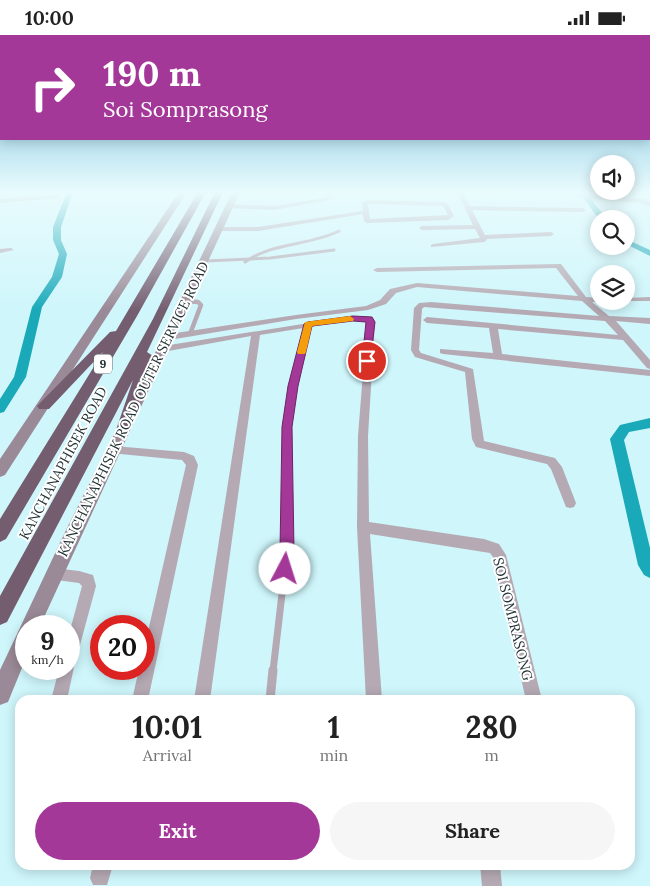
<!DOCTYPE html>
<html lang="en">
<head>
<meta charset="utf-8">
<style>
	:root { --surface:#fff; --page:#f6f6f6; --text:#222; --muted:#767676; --accent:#a43898 }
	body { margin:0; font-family:Lora,serif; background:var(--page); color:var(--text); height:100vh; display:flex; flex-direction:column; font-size:19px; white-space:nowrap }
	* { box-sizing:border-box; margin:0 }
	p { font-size:16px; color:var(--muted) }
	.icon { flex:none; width:28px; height:28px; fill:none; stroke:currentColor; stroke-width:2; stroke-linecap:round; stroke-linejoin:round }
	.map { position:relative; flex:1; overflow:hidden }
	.drawer { position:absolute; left:15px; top:660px; width:620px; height:175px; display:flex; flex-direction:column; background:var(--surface); border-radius:15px; box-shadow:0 2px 12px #0003 }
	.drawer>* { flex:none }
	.guide { position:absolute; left:0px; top:0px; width:650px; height:105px; box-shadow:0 2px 12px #0003; background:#a43898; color:#fff; overflow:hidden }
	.buttons { position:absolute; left:590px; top:120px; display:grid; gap:10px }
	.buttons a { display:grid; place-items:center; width:45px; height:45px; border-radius:50%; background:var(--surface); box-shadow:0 2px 12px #0003; font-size:25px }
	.speed { position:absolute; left:15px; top:580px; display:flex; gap:10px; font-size:25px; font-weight:700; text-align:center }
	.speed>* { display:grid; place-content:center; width:65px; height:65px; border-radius:50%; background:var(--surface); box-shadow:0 2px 12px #0003; line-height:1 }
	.speed small { font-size:12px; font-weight:400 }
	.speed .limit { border:8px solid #d22; background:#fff; color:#111 }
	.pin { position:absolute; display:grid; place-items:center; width:42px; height:42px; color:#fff; margin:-21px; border:2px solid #fff; border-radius:50%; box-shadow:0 1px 5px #0007 }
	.me { position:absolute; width:55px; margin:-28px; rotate:5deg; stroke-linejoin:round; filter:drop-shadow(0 0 4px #0008) }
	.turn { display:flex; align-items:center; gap:18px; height:105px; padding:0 20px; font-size:22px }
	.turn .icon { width:65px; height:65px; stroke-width:2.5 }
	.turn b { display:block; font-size:35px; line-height:42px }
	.eta { display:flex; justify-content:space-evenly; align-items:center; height:85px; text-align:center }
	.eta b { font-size:30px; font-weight:800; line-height:35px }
	.action { display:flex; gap:10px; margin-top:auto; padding:10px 20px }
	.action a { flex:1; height:58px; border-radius:30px; background:var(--accent); color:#fff; font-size:20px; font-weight:800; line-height:58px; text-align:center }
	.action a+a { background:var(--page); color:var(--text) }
	.status { display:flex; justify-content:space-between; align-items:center; height:35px; padding:0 25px; background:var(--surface); direction:ltr }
	.status svg { height:14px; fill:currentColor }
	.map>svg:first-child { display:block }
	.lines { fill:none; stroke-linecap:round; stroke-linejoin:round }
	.canal { fill:#1aa9b9; fill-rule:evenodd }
	.lane-far4 { stroke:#b5a9b3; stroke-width:3 }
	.lane-far3 { stroke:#b5a9b3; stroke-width:4.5 }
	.lane-far2 { stroke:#b5a9b3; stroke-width:5.5 }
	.lane-far1 { stroke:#b5a9b3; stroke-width:7 }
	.lane { stroke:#b5a9b3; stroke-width:9 }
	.street { fill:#b5a9b3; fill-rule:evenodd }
	.secondary { fill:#9a8996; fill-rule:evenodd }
	.highway { fill:#755d70; fill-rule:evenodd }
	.route { fill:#a43898; stroke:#6b2463 }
	.slow { fill:#f59e0b }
	.labels { text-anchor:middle; stroke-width:4; stroke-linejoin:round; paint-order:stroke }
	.shield { fill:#fff; stroke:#647071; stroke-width:1 }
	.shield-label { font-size:12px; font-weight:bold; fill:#223234 }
	.street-label { font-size:14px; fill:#223234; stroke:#fff }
</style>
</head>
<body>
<div class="status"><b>10:00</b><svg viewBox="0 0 49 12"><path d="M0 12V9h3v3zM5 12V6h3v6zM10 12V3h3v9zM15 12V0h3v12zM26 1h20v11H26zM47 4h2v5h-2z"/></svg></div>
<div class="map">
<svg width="650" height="851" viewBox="0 0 650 851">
	<rect width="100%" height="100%" fill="#cef6fb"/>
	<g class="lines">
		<g class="canal">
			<polygon points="67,157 73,157 61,192 61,205 67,219 62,242 42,272 26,342 4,377 0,378 0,364 14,342 32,272 52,242 59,219 53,205 53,192"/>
			<polygon points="579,157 585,157 607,184 599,184"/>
			<polygon points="626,204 650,215 650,221 626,209"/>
			<polygon points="650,383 650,393 629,397 624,405 650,513 650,543 644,540 638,530 610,404 620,390"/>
		</g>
		<g class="lane-far4">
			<polyline points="205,226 270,223 334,215"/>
			<path d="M245,227c28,-20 64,-16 94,-31"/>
		</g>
		<g class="lane-far3">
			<polyline points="186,266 198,267 201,270 190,299"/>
			<polyline points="296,338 308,289"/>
		</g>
		<polyline class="lane-far2" points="287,468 287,392 297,336"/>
		<polyline class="lane-far1" points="273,636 287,516 287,467"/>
		<polyline class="lane" points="270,665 273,635"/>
		<g class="street">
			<polygon points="325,157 331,157 333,160 328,165 274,175 229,173 226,171 229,169 274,171 324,163 327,160"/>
			<polygon points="359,157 421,157 418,159 362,159"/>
			<polygon points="457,157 463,157 470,171 583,173 586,175 583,177 472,175 485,200 551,197 554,199 551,201 487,204 486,206 484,207 431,212 431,210 433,209 480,203 475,194 422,195 419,193 422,191 473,190"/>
			<polygon points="567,157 642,164 650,167 650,171 641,168 581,163"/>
			<polygon points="59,160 57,163 0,168 0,164"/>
			<path d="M366,165l79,2 3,2 6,12 -6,4 -81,3 -3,-2 -1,-7 -105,17h-38l-3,-2 3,-2h38l105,-16 -1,-8zM368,169l75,2 5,9 -78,4z"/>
			<polygon points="0,214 11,213 14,215 0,218"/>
			<polygon points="558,229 561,229 586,262 599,263 599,266 602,267 592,267 609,281 650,283 650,289 616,286 650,325 650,334 647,333 623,305 498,294 502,319 650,335 650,341 443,319 440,318 440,314 493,318 489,293 427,288 423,285 427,282 618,300 605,286 424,272 422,274 419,315 421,318 473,334 484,406 555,423 562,432 576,468 574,472 570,473 566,472 551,434 547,429 476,412 472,404 465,337 415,322 411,315 414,273 419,268 431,267 599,281 582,266 417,252 396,258 386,269 368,275 296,284 169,305 165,302 169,299 296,280 366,271 380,265 390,254 417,248 578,261 556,233 377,237 373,235 377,233"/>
			<polygon points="650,262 650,266 623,266 626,266 626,263"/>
			<polygon points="353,281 372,282 375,287 368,401 369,487 484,504 499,509 506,520 542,665 526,665 493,522 490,518 370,499 382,665 366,665 357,492 358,401 367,287 353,285 260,300 210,665 194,665 251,301 163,317 159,314 163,311"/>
			<polygon points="114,411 184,417 194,421 198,430 148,665 132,665 139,634 144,634 144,614 186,430 182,425 110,418 108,415 110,412"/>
			<polygon points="54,533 79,536 93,540 96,551 74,632 67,665 51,665 59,634 69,634 69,599 82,551 79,548 49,544 47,539 49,534"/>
			<polygon points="93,830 113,830 107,850 93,850 90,843"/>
			<polygon points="480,830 500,830 502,851 482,851"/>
		</g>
		<g class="secondary">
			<polygon points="179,157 187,157 5,440 0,442 0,424"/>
			<polygon points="232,157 240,157 40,591 26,591 26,623 8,667 0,670 0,635 67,493 157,314"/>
		</g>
		<g class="highway">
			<polygon points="198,157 206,157 137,281 6,504 0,507 0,484 103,317 49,374 39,374 37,371 110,297 116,296"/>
			<polygon points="215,157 223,157 147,317 153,321 130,395 128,399 123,400 118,399 116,395 133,345 7,587 0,590 0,561 153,284"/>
		</g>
	</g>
	<linearGradient id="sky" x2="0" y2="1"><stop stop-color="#55b0d5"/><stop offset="0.57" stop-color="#e9fbfd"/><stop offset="1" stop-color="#e9fbfd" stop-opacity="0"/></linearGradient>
	<rect width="650" height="276" fill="url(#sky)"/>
	<polygon class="route" points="353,281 372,282 375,287 370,328 367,329 362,326 366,287 353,286 312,291 298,351 292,392 294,516 290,538 285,540 280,538 278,534 280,516 282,392 288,351 304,289 308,287"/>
	<polygon class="slow" points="350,281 354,284 353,286 312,291 306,317 305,319 298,319 297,317 305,287"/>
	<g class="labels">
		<rect class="shield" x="94" y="319.5" width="18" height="19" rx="4"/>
		<g class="shield-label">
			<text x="103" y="333">9</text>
		</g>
		<g class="street-label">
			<text transform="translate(133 374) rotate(-64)" y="5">KANCHANAPHISEK ROAD OUTER SERVICE ROAD</text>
			<text transform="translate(63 428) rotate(-62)" y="5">KANCHANAPHISEK ROAD</text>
			<text transform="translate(513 584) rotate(76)" y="5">SOI SOMPRASONG</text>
		</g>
	</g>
</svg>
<div class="buttons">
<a><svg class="icon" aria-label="sound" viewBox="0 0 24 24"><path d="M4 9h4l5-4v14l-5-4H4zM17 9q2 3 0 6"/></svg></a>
<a><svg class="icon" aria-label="search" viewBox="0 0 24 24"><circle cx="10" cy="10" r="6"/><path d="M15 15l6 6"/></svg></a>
<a><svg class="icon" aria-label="layers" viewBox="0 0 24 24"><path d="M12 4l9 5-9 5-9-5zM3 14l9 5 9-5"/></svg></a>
</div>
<div class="speed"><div>9<small>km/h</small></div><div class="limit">20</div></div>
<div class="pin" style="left:367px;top:326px;background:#d93025"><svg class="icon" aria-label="arrive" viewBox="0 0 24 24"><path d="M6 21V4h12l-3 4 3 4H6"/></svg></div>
<svg class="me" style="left:285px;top:534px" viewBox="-20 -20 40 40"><circle r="19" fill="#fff"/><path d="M0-13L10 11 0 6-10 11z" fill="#a43898"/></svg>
<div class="guide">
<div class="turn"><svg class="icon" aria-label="right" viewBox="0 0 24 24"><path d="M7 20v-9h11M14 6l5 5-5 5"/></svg><div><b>190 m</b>Soi Somprasong</div></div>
</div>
<section class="drawer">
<div class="eta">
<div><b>10:01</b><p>Arrival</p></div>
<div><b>1</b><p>min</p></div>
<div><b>280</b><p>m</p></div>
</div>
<div class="action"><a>Exit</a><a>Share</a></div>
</section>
</div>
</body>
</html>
